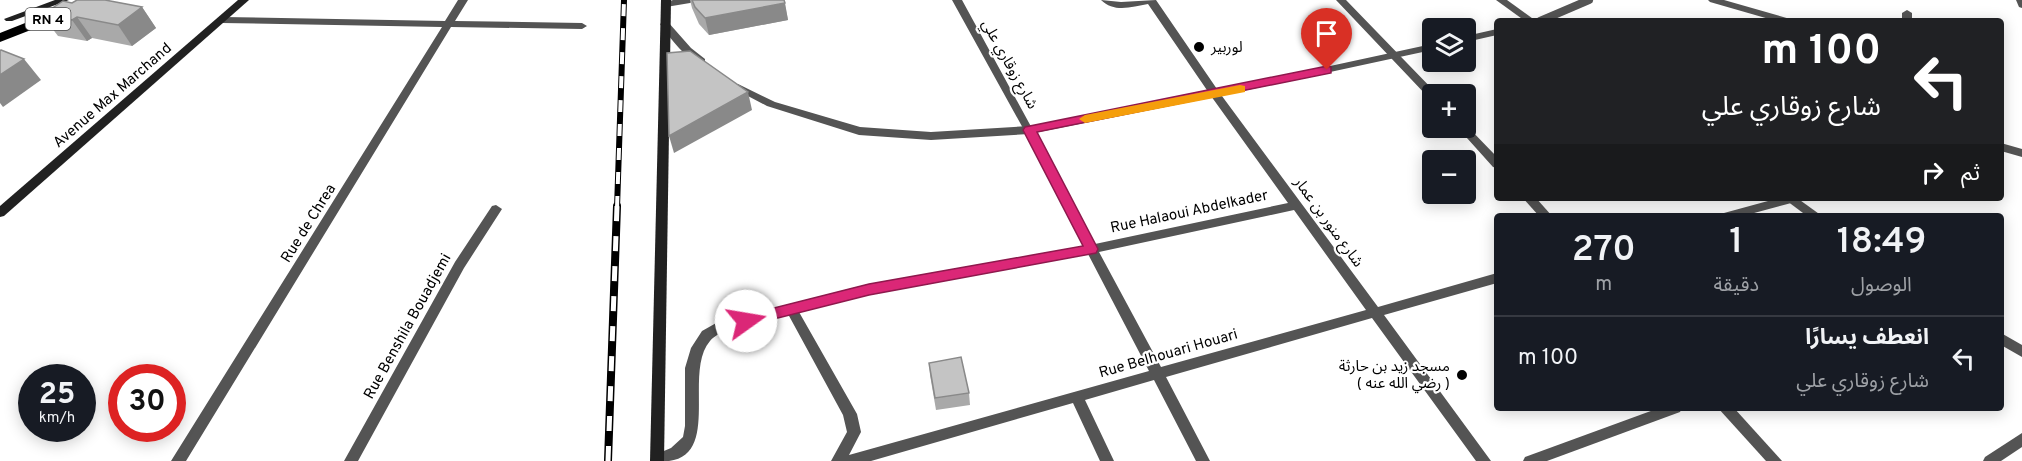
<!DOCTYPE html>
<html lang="ar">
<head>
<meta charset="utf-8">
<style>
	:root { --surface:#171b24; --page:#242831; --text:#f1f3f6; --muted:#9ea1a6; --line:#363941 }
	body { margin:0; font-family:Overpass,"Noto Sans Arabic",sans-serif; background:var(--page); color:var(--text); direction:rtl; height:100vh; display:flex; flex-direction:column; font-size:22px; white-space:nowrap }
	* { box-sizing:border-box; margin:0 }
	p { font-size:20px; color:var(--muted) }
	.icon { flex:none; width:33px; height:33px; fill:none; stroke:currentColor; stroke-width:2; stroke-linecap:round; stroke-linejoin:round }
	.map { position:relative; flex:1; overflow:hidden; direction:ltr }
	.sheet { position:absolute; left:1494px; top:213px; width:510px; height:198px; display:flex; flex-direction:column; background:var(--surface); border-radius:6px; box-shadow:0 3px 15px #0003; direction:rtl }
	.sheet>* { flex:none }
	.banner { position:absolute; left:1494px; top:18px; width:510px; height:183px; border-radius:6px; box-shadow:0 3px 15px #0003; direction:rtl; background:#202124; color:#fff; overflow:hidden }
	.buttons { position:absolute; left:1422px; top:18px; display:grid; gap:12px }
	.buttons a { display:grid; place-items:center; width:54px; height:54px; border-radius:6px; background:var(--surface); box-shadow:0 3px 15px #0003; font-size:30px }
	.speed { position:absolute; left:18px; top:364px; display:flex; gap:12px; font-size:30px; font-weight:700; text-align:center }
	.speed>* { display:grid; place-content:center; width:78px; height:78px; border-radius:50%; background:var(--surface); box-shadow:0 3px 15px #0003; line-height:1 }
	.speed small { font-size:15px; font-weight:400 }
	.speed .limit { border:9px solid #d22; background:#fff; color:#111 }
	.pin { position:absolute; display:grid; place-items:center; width:51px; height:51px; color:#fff; margin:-62px -26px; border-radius:50% 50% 50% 0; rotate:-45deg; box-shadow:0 0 6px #0007 }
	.pin .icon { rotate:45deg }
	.me { position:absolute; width:66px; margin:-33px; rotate:77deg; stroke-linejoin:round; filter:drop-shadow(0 0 4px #0008) }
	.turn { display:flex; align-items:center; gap:21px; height:126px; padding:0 24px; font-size:27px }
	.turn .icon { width:78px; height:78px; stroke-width:2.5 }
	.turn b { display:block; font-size:42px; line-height:51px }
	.then { display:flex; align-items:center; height:57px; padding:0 24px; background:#0003; gap:12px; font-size:22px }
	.eta { display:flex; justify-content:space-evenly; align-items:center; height:102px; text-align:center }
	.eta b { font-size:36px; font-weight:600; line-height:42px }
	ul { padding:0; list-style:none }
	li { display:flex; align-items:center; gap:18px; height:84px; padding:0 24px; border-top:2px solid var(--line) }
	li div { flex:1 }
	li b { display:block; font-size:22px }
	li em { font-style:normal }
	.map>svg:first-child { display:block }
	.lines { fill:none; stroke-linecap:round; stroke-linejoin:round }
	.service { stroke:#545454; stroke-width:8 }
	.minor { fill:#545454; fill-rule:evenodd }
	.tertiary { fill:#545454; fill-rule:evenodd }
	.secondary { fill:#212121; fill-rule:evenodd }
	.trunk { fill:#000; fill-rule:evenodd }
	.rail-far1-casing { stroke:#000; stroke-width:6 }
	.rail-casing { stroke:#000; stroke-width:8 }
	.rail-far1 { stroke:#fff; stroke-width:4; stroke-dasharray:12; stroke-linecap:butt }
	.rail { stroke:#fff; stroke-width:5; stroke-dasharray:15; stroke-linecap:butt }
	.wall { fill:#a9a9a9 }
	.shaded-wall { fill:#898989 }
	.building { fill:#c4c4c4; stroke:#898989; stroke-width:1.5 }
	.route { fill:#db2777; stroke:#8e194d; stroke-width:1.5 }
	.slow { fill:#f59e0b }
	.poi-dot { fill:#000; stroke:#fff; stroke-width:2 }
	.labels { text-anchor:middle; stroke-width:4.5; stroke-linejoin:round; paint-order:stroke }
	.shield { fill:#fff; stroke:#4c4c4c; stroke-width:1.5 }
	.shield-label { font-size:14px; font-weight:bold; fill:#000 }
	.poi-label { font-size:15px; fill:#000; stroke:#fff; text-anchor:start }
	.street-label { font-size:15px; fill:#000; stroke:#fff }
</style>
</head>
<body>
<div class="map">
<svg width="2022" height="461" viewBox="0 0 2022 461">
	<rect width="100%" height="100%" fill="#fff"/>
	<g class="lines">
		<polyline class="service" points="1540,21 1589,0"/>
		<g class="minor">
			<polygon points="458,0 468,0 455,21 582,23 587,26 582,29 451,27 186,461 171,461 442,27 222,23 217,20 222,17 445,21"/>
			<polygon points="673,0 695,0 690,3 666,7 661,4"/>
			<path d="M952,0h10l133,244 193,-41 -77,-107 -63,-92c-16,3 -34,9 -47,-4l20,2 35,-2 63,92 159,215 119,-34v10l-113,32 107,146h-15l-104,-143 -206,59 44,84h-14l-42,-81 -69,20 29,61h-14l-27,-58 -202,58h-40l16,-29 -4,-17 -55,-101c-20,6 -65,11 -78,27 -27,31 11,113 -41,120 -6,0 -13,0 -19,0l2,-5 19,-8 12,-11 2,-11v-58l6,-20 11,-17 16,-9 151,-38 215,-38 -60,-116zM1294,210l72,100 -205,57 -62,-115zM1088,254l61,117 -300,84 12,-23 -4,-18 -58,-102 70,-18z"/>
			<polygon points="1336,0 1346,0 1437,94 1432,94 1432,98 1428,97"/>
			<polygon points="1708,0 1724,0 1790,19 1792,21 1776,21 1710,2"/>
			<polygon points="2016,0 2022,0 2022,8 2019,7"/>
			<polygon points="1907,10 1912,13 1912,21 1902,21 1902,13"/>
			<polygon points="1466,125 1497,157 1497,168 1493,167 1458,128 1466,128"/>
			<polygon points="2001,143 2022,149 2022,157 2001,151"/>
			<polygon points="1523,198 1536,198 1552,216 1539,216"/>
			<polygon points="1779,198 1797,199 1795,202 1743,216 1722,216 1724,213"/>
			<polygon points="496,205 502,209 464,268 358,461 344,461 455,262 492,206"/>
			<polygon points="1659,408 1682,408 1680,412 1547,461 1523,461 1525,457"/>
			<polygon points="1718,408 1734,408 1782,461 1766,461"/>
			<polygon points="2022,433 2022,447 2001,461 1983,461 1985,457"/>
		</g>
		<g class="tertiary">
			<polygon points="1496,0 1507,0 1536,21 1525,21"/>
			<path d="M665,21l3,1 23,26 14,11v4c-16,2 -36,-27 -45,-39z"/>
			<polygon points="1497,29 1497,35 1466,42 1466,36"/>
			<polygon points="1432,44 1432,50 1215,97 1029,134 931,140 859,135 767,106 729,86 730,84 738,84 775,102 860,127 931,132 1029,126 1215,91"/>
			<polygon points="1783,198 1797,198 1822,216 1807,216"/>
			<polygon points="2001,333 2022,345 2022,357 2001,345"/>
		</g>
		<g class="secondary">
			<polygon points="55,0 69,0 12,21 6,21 4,19"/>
			<polygon points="238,0 249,0 4,216 0,217 0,206"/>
			<polygon points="661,0 671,0 664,461 650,461"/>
		</g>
		<polygon class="trunk" points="83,0 102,0 100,3 0,42 0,33"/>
		<defs>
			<polyline id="rail-far1" points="617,208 624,0"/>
			<polyline id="rail" points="608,461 617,206"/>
		</defs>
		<use href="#rail-far1" class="rail-far1-casing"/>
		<use href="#rail" class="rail-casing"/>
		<use href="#rail-far1" class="rail-far1"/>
		<use href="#rail" class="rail"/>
	</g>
	<g class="wall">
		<polygon points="690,0 784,0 788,20 709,35 699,24 692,8"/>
		<polygon points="72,3 142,7 156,28 132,46 92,38 87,41 58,36 42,15"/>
		<polygon points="929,363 969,393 970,405 936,410 930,375"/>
	</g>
	<g class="shaded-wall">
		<polygon points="785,3 788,20 709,35 705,18"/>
		<polygon points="142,7 156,28 132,46 118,25"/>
		<polygon points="77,17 92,38 87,41 72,20"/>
		<polygon points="24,59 41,80 3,107 0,103 0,75"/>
		<polygon points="748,92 752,110 674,153 669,136"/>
	</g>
	<g class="building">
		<polygon points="77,0 105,0 142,7 118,25 77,17 72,20 42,15 63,1 72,3"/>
		<polygon points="692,0 784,0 785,3 705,18 695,7"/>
		<polygon points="1,50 24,59 0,75 0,51"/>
		<polygon points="690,51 748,92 669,136 667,53"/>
		<polygon points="961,357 969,393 935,398 929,363"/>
	</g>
	<polygon class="route" points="1327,66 1331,67 1331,73 1037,132 1098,249 1096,253 869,295 746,326 741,325 739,321 741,317 746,315 869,284 1083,246 1023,130 1025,127"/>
	<polygon class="slow" points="1240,85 1245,86 1245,92 1085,123 1079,119 1085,115"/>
	<g class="poi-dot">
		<circle cx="1199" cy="47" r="6"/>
		<circle cx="1462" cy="375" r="6"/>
	</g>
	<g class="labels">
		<rect class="shield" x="25.5" y="8" width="45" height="22" rx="4.5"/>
		<g class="shield-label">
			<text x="48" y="24">RN 4</text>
		</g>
		<g class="poi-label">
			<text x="1211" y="52">لوربير</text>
			<text x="1450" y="371" text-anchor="end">مسجد زيد بن حارثة<tspan x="1450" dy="17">( رضي الله عنه )</tspan></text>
		</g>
		<g class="street-label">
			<text transform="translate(1010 64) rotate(61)" y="5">شارع زوقاري علي</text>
			<text transform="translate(112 95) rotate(-41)" y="5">Avenue Max Marchand</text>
			<text transform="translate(1189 211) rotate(-12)" y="5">Rue Halaoui Abdelkader</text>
			<text transform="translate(1329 222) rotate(54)" y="5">شارع منور بن عمار</text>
			<text transform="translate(308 223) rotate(-58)" y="5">Rue de Chrea</text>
			<text transform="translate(407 326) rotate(-61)" y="5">Rue Benshila Bouadjemi</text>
			<text transform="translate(1168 353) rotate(-16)" y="5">Rue Belhouari Houari</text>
		</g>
	</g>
</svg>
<div class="buttons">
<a><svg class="icon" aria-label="layers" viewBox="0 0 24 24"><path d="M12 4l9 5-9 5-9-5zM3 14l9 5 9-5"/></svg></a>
<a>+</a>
<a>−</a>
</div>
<div class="speed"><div>25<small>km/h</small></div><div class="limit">30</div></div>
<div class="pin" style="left:1327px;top:70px;background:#d93025"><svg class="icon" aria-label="arrive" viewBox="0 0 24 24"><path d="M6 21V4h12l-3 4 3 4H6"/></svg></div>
<svg class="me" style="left:746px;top:321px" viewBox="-20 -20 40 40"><circle r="19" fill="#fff"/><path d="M0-13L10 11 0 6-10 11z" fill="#db2777"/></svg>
<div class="banner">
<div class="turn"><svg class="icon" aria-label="left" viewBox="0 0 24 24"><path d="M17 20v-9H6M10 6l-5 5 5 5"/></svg><div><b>100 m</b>شارع زوقاري علي</div></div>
<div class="then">ثم<svg class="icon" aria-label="right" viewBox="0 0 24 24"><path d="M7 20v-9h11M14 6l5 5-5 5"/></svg></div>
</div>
<section class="sheet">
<div class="eta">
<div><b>18:49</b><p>الوصول</p></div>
<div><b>1</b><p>دقيقة</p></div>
<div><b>270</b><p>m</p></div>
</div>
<ul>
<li><svg class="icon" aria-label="left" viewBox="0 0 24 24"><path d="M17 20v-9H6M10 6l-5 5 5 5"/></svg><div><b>انعطف يسارًا</b><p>شارع زوقاري علي</p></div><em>100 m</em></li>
</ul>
</section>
</div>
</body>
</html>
